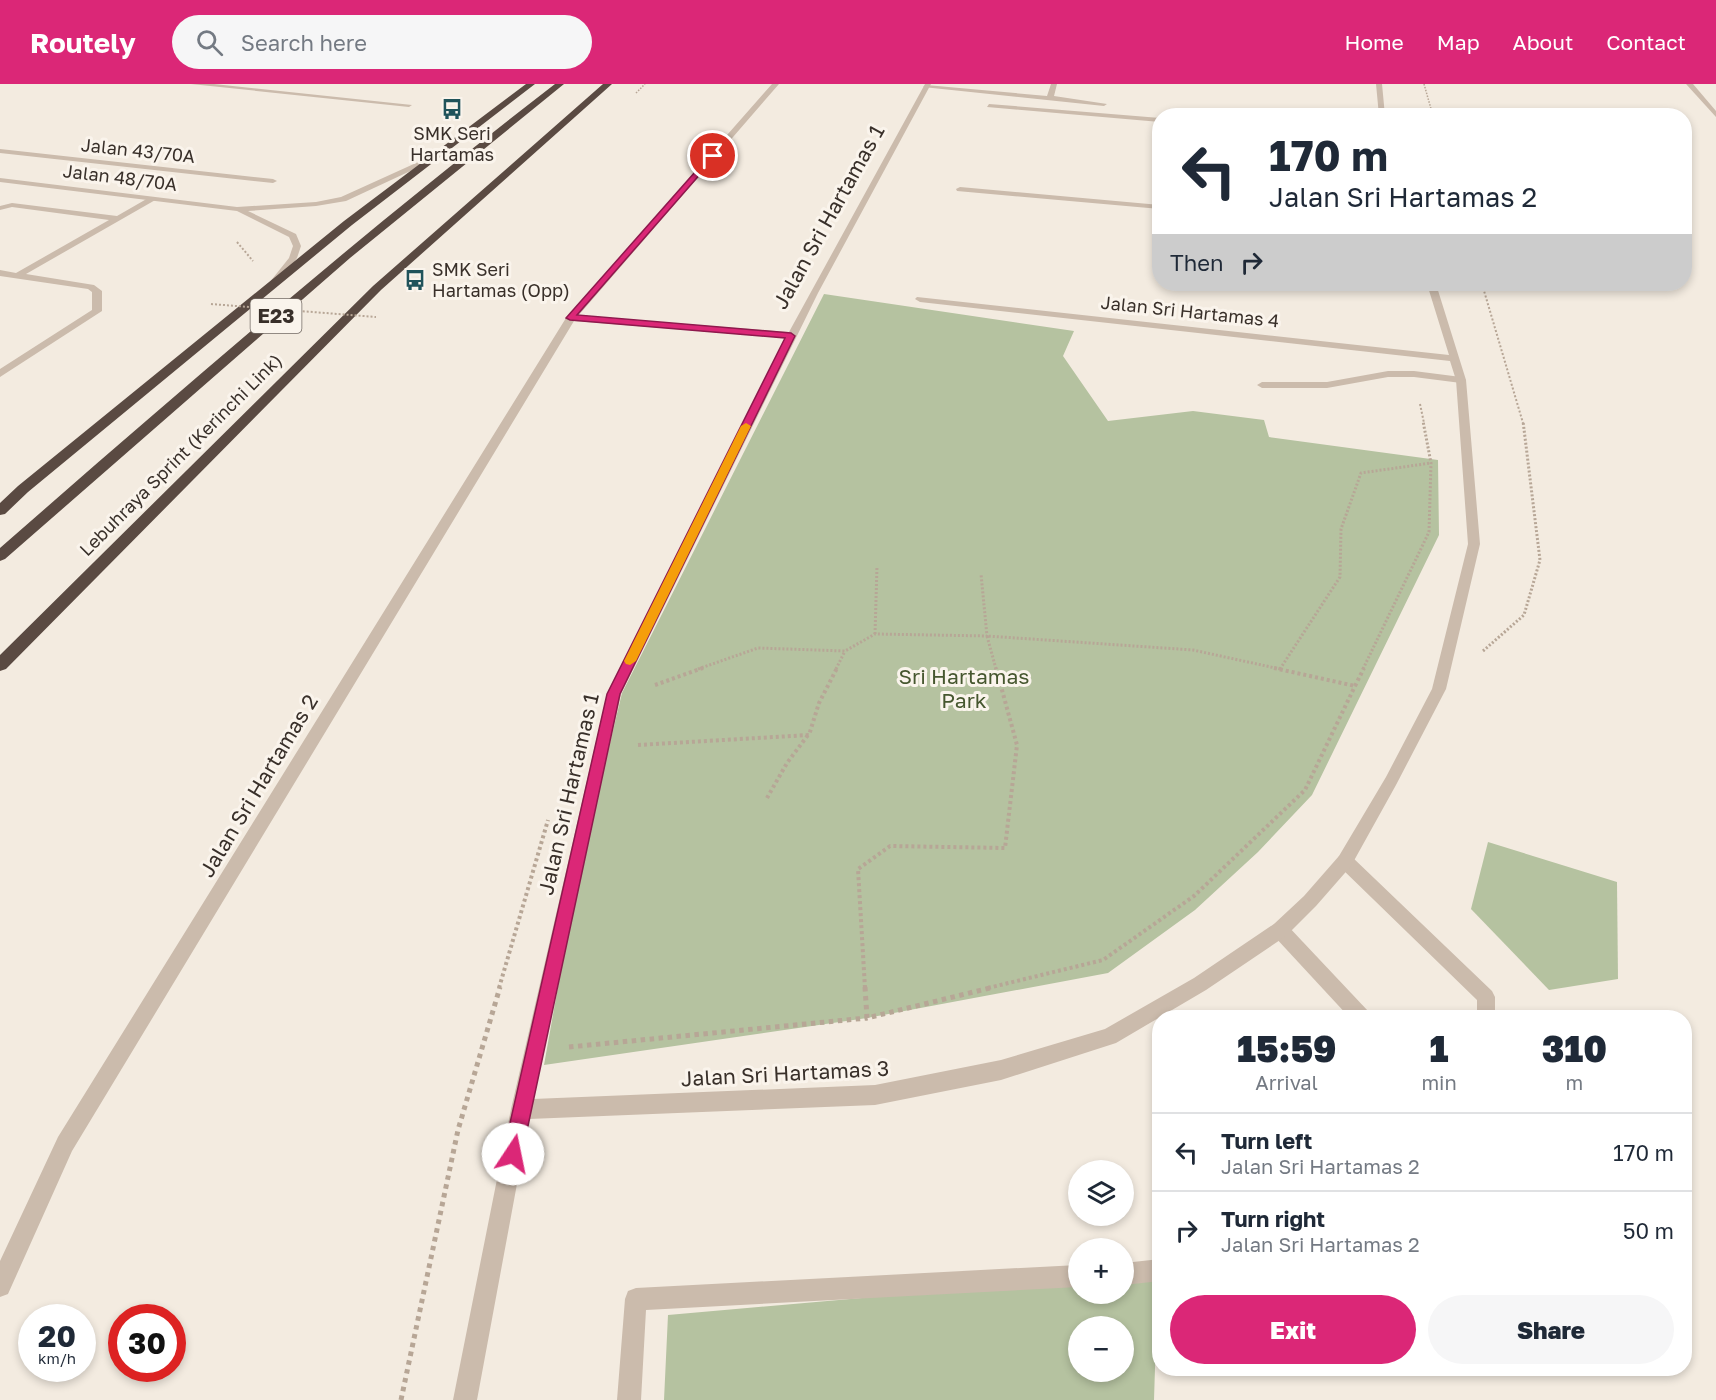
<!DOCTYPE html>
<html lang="en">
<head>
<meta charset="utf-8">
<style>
	:root { --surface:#fff; --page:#f6f6f7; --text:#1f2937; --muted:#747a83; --line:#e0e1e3; --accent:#db2777 }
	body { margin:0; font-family:"Golos Text",sans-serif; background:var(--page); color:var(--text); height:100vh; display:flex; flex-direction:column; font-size:22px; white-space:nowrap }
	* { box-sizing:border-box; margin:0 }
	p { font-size:20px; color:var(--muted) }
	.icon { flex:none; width:33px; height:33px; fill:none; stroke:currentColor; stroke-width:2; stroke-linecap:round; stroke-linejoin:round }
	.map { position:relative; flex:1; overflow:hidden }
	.sheet { position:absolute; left:1152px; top:926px; width:540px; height:366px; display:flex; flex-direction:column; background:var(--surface); border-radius:24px; box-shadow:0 3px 9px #0003 }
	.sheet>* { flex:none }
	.hud { position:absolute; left:1152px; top:24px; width:540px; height:183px; border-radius:24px; box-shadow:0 3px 9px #0003; background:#fff; color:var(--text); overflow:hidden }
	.fabs { position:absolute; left:1068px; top:1076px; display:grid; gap:12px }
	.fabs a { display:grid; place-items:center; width:66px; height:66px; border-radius:50%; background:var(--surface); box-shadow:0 3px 9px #0003; font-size:30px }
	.speed { position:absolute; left:18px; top:1220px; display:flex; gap:12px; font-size:30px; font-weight:700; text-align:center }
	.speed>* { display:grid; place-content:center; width:78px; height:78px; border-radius:50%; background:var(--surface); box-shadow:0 3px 9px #0003; line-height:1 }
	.speed small { font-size:15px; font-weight:400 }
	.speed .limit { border:9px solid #d22; background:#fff; color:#111 }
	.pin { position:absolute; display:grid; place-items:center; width:51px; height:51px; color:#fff; margin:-26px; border:3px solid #fff; border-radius:50%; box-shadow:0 2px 6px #0007 }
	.me { position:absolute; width:66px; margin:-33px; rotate:11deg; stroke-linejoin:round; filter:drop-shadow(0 0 4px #0008) }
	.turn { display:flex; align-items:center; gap:21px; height:126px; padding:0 18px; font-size:27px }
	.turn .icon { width:78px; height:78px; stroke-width:2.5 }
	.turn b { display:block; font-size:42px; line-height:51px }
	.then { display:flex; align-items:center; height:57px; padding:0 18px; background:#0003; gap:12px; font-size:22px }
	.eta { display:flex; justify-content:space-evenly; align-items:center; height:102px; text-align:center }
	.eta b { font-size:36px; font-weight:800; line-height:42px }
	.action { display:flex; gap:12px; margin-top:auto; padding:12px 18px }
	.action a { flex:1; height:69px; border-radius:36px; background:var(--accent); color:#fff; font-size:24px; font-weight:800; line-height:69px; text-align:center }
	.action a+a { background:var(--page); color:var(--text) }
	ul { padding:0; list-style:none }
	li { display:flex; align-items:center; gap:18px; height:78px; padding:0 18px; border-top:2px solid var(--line) }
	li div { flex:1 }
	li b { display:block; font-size:22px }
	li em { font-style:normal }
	header { display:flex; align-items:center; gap:36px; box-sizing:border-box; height:84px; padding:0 30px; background:var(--accent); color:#fff }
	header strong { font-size:28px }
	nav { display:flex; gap:33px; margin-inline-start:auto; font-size:21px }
	.search { width:420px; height:54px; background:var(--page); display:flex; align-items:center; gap:15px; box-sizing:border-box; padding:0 21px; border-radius:33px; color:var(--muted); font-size:22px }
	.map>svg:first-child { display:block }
	.green { fill:#b5c2a0; fill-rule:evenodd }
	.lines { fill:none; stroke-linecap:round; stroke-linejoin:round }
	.path-far4 { stroke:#b7a696; stroke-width:1.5; stroke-dasharray:1.5 1.5; stroke-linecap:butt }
	.path-far3 { stroke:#b7a696; stroke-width:2; stroke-dasharray:2 2; stroke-linecap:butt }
	.path-far2 { stroke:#b7a696; stroke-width:3; stroke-dasharray:2 2; stroke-linecap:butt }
	.path-far1 { stroke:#b7a696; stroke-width:4; stroke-dasharray:3 3; stroke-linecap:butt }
	.path { stroke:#b7a696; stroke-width:5; stroke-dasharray:4.5 4.5; stroke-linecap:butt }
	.service { fill:#cbbbac; fill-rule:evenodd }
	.minor { fill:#cbbbac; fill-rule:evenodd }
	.motorway { fill:#5a4a42; fill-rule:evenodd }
	.path-bridge { stroke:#b7a696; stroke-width:2; stroke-dasharray:2 2; stroke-linecap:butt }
	.route { fill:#db2777; stroke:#8e194d; stroke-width:1.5 }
	.slow { fill:#f59e0b }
	.labels { text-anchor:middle; stroke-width:6; stroke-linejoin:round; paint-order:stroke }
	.far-poi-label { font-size:18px; fill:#39302a; stroke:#faf4ec }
	.far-street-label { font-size:18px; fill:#39302a; stroke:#faf4ec }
	.shield { fill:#faf4ec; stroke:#736b64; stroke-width:1.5 }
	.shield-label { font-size:20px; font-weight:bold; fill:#39302a }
	.street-label { font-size:21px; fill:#39302a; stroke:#faf4ec }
	.park-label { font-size:21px; fill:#46572f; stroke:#faf4ec }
</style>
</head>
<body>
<header>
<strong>Routely</strong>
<div class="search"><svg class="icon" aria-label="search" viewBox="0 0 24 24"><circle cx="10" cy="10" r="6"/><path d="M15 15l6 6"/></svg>Search here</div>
<nav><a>Home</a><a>Map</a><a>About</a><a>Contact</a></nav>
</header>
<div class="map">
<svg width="1716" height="1316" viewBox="0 0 1716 1316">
	<rect width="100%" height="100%" fill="#f3ebe0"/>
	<g class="green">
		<polygon points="824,210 1074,247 1063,272 1108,337 1193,327 1264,336 1269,353 1438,376 1439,451 1312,711 1258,768 1195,826 1108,889 867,934 544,981 578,791 622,609"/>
		<polygon points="1488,758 1617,798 1618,895 1549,906 1471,825"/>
		<path d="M1158,1188l-4,128h-490l4,-85 410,-36v14h46v-18zM1078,1242h46v45h-46z"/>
	</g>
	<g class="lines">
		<g class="path-far4">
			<polyline points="1424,0 1433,32"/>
			<polyline points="636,9 645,0"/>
		</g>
		<g class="path-far3">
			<polyline points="237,158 253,177"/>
			<polyline points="1482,200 1523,339"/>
			<polyline points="1420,320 1424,339"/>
		</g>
		<g class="path-far2">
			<polyline points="875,550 877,482"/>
			<polyline points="1483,567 1524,531 1540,476 1523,337"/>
			<polyline points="698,585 758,564 845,567 875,550 987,552 981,490"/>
			<polyline points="836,585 845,567"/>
			<polyline points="996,585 987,552 1193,566 1280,585"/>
			<polyline points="1280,585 1340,493 1341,445 1361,389 1431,379"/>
			<polyline points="1363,585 1429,448 1431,379 1423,337"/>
		</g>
		<g class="path-far1">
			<polyline points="1274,584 1355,602"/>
			<polyline points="655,601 703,584"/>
			<polyline points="1355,602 1364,584"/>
			<polyline points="638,661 809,651 819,619 837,584"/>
			<polyline points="767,714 787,679 808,651"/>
			<polyline points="499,904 548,736"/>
			<polyline points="865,904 858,785 890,762 1005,764 1017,661 996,584"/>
			<polyline points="988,904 1103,876 1194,812 1305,706 1355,602"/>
		</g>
		<g class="path">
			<polyline points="865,903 867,934 994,903"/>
			<polyline points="569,963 867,934"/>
			<polyline points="401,1316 458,1046 500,903"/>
		</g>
		<g class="service">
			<polygon points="1051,0 1057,0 1054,12 1107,20 1104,22 923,3 926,1 1047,12"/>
			<polygon points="150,113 157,115 26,190 94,201 102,207 102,227 0,293 0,285 92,226 92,208 88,205 0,192 0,186 16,189 109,136 12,123 0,126 0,122 12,119 117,132"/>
			<polygon points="1388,287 1414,287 1461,293 1466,296 1461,299 1414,293 1388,293 1327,304 1262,304 1257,301 1262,298 1327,298"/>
			<polygon points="1345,770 1351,772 1492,907 1495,913 1495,933 1477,933 1477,916 1339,782 1337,777 1339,772"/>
			<polygon points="1280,838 1286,840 1368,927 1370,933 1349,933 1274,852 1271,846 1274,840"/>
			<polygon points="1160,1175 1160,1197 1124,1201 1124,1179"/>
			<polygon points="1078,1181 1078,1203 646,1226 641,1316 617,1316 625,1215 628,1207 636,1204"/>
		</g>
		<g class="minor">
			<polygon points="191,0 214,0 412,21 409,23"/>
			<polygon points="772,0 779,0 578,232 789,248 925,0 931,0 818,209 621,610 533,1015 875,1001 1001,976 1105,945 1194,894 1274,840 1304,812 1339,772 1386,693 1432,605 1468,460 1456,296 1450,277 920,218 915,215 917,213 1449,271 1427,200 1436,200 1466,296 1480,460 1446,605 1396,701 1351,782 1316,822 1286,852 1206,906 1116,959 1001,996 875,1021 529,1035 477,1316 453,1316 511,1025 607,610 786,254 574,237 72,1067 8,1210 0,1213 0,1177 58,1053 566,234"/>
			<polygon points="1376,0 1382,0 1385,32 1379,32"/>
			<polygon points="1686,0 1693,0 1716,27 1716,33"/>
			<polygon points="989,20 1160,34 1160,38 987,23"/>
			<polygon points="0,65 273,95 277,97 273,99 0,69"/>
			<polygon points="427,74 434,76 346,117 316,122 248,127 296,150 301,162 297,174 277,201 274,202 269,199 289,174 293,162 289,153 237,127 0,98 0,94 237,123 316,118 341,113"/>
			<polygon points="960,103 1160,121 1160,125 957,107 956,105"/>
		</g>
		<g class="motorway">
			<polygon points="526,0 535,0 352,141 28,408 5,430 0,431 0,419 18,402 344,137"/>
			<path d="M555,0h9l-214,174 -345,301 -5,2v-13c182,-159 364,-317 555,-464z"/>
			<polygon points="603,0 612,0 381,206 6,585 0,587 0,571 373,202"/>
		</g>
		<polyline class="path-bridge" points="211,220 376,233"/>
	</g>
	<polygon class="route" points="711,70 716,72 577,231 791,249 795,252 620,610 522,1070 519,1077 513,1079 506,1077 503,1070 607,610 785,254 570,236 566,234"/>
	<polygon class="slow" points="746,339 751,342 636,577 630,581 626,580 624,577 741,342"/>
	<defs>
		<symbol id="bus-bare" viewBox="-9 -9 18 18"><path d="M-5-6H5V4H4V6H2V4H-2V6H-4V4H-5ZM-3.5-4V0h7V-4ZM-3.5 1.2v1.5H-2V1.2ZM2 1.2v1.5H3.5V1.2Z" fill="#20535a" stroke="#faf4ec" stroke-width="2.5" paint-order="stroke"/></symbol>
	</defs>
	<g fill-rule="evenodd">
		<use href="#bus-bare" x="437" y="10" width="30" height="30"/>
		<use href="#bus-bare" x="400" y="181" width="30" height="30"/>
	</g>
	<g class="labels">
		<g class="far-poi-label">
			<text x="452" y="56">SMK Seri<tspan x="452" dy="21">Hartamas</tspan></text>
			<text x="432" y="192" text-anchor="start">SMK Seri<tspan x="432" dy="21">Hartamas (Opp)</tspan></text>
		</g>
		<g class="far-street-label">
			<text transform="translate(138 67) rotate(6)" y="6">Jalan 43/70A</text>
			<text transform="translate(120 94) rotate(7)" y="6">Jalan 48/70A</text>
			<text transform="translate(1190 228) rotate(6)" y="6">Jalan Sri Hartamas 4</text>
			<text transform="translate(181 371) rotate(-45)" y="6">Lebuhraya Sprint (Kerinchi Link)</text>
		</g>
		<rect class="shield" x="250.5" y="215" width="51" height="34" rx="4.5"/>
		<g class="shield-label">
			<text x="276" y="239">E23</text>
		</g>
		<g class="street-label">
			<text transform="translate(829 133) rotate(-61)" y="7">Jalan Sri Hartamas 1</text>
			<text transform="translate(259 702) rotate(-59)" y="7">Jalan Sri Hartamas 2</text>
			<text transform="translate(569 710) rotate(-77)" y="7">Jalan Sri Hartamas 1</text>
			<text transform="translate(785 990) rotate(-3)" y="7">Jalan Sri Hartamas 3</text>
		</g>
		<g class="park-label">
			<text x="964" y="600">Sri Hartamas<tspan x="964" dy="24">Park</tspan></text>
		</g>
	</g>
</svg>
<div class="fabs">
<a><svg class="icon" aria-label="layers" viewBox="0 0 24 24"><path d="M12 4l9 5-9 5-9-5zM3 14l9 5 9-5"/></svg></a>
<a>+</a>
<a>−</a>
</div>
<div class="speed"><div>20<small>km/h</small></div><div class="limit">30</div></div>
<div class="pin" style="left:713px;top:72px;background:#d93025"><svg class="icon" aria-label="arrive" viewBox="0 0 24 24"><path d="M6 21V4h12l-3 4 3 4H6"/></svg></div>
<svg class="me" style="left:513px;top:1070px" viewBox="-20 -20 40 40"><circle r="19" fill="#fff"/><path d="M0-13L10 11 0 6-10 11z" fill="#db2777"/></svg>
<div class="hud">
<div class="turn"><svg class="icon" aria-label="left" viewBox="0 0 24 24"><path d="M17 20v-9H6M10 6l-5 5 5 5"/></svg><div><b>170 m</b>Jalan Sri Hartamas 2</div></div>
<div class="then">Then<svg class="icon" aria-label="right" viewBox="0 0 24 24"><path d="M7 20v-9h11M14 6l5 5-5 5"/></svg></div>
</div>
<section class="sheet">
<div class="eta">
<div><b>15:59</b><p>Arrival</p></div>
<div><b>1</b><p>min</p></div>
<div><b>310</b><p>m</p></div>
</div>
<ul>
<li><svg class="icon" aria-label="left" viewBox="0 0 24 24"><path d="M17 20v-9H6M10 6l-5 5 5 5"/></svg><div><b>Turn left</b><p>Jalan Sri Hartamas 2</p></div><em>170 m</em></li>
<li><svg class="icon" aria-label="right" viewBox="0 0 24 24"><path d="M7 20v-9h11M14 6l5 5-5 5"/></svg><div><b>Turn right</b><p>Jalan Sri Hartamas 2</p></div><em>50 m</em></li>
</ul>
<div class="action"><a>Exit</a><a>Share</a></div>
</section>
</div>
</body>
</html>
